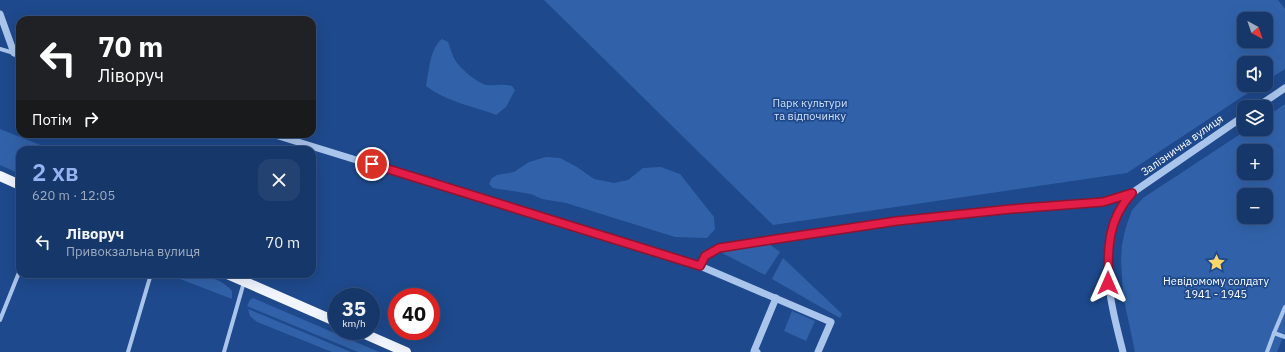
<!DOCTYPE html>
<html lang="uk">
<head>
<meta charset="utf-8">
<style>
	:root { --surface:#163769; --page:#234271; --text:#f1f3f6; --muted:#9eacc0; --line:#35517d; --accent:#95b2f1 }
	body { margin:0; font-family:"IBM Plex Sans",sans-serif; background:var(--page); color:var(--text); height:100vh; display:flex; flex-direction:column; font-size:15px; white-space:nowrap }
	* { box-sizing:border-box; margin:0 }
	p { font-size:13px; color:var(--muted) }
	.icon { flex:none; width:22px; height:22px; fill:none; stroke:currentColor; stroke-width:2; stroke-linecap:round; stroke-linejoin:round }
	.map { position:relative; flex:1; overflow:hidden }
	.sheet { position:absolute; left:16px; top:146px; width:300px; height:132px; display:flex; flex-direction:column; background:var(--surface); border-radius:12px; box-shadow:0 4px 16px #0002,0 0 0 1px var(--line) }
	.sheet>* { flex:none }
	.banner { position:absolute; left:16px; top:16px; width:300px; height:122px; border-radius:12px; box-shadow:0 4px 16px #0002,0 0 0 1px var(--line); background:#202124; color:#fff; overflow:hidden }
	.needle { width:26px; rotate:140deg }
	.controls { position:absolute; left:1237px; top:12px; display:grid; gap:8px }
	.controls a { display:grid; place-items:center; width:36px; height:36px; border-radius:8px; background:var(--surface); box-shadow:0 4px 16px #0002,0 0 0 1px var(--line); font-size:20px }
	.speed { position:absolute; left:328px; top:288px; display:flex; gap:8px; font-size:20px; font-weight:700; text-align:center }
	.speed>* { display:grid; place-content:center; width:52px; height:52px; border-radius:50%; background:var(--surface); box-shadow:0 4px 16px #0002,0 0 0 1px var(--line); line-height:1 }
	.speed small { font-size:10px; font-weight:400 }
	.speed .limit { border:6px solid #d22; background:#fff; color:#111 }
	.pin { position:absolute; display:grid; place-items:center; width:34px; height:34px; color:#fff; margin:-17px; border:2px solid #fff; border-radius:50%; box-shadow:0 1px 4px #0007 }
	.me { position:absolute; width:44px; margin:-22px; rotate:0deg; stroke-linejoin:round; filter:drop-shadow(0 0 3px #0008) }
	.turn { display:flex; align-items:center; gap:14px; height:84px; padding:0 16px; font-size:18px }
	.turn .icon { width:52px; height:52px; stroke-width:2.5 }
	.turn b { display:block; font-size:28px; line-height:34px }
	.then { display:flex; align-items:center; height:38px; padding:0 16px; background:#0003; gap:8px; font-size:15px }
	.round { display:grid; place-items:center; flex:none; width:42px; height:42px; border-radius:12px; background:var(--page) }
	.overview { display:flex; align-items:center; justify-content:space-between; height:68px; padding:0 16px }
	h1 { font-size:24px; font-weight:600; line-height:30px; color:var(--accent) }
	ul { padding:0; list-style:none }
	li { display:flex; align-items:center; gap:12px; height:56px; padding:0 16px }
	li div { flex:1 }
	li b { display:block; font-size:15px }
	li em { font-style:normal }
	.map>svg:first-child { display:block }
	.green { fill:#3162a9; fill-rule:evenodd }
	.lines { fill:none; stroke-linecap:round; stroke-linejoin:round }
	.minor { stroke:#aac5ec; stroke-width:4 }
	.tertiary { stroke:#aac5ec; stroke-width:7 }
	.primary { stroke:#f0f5ff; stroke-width:10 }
	.route-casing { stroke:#92132f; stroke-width:10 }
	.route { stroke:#e11d48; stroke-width:7 }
	.labels { text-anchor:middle; stroke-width:3.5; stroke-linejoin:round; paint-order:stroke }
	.park-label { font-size:11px; fill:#cfe0f9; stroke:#1e498c }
	.street-label { font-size:11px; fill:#fff; stroke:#1e498c }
	.poi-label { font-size:11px; fill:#fff; stroke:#1e498c }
</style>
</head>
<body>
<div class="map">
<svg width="1285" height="352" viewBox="0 0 1285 352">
	<rect width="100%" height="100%" fill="#1e498c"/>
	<g class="green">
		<path d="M544,0h734l7,9v60l-19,12v-18h-22v22h16l-133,88 -354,52zM1244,19h22v22h-22z"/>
		<path d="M442,39l6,3c2,5 4,13 7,18 5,8 23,24 32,25 9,1 16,-2 25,1l3,4 -9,17 -10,8c-23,-9 -49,-13 -70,-29 3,-15 4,-38 16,-47z"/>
		<path d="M1285,104v228l-8,20h-142l-12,-57 -2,-35 1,-16 4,-17 6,-17 11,-12 105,-69h18v-12zM1244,151h22v22h-22zM1244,195h22v22h-22z"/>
		<polygon points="0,129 53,150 20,150 20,174 0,165"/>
		<polygon points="546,157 560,158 577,167 594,179 614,183 628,180 643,168 661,167 680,174 714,217 715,229 707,238 675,237 566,203 542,199 531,194 493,188 489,184 492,178 497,175 514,172 529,162"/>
		<polygon points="769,244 780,252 765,275 722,253 721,251"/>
		<polygon points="783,258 842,314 840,318 772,279"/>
		<path d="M167,274c21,0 51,-1 65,17v8z"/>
		<polygon points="253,298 379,352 358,352 247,306 250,300"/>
		<polygon points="248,309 351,352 332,352 257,322 250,316"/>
		<polygon points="792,311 815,321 806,341 784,331"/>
	</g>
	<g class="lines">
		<g class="minor">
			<polyline points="0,49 14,53"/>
			<polyline points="0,320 20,270"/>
			<polyline points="1274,333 1285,307"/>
			<polyline points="128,352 151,274"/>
			<polyline points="224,352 244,282"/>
			<polyline points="1267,352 1274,333 1285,337"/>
		</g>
		<g class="tertiary">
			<polyline points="0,14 14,53 20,55"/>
			<polyline points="1257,107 1285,88"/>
			<polyline points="272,134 700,266"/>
			<polyline points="757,352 754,351 776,298"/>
			<polyline points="818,352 831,322 700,266 705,256 719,248 869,225 1011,209 1103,202 1132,193"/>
			<path d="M1123,352c-13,-51 -31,-116 9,-159l112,-77"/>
		</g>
		<g class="primary">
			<polyline points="0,176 20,185"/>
			<polyline points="227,274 337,322"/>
			<polyline points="358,331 406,352"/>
		</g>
	</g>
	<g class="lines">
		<defs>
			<path id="route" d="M372,164l328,102 5,-10 14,-8 51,-8 127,-19 114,-12 92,-7 29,-9c-25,27 -24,56 -24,90"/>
		</defs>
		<use href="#route" class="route-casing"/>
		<use href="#route" class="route"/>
	</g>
	<defs>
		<symbol id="sight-bare" viewBox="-9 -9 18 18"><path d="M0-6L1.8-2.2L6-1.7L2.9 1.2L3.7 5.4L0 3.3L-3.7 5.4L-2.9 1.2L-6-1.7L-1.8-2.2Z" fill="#fbd769" stroke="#1e498c" stroke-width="2.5" paint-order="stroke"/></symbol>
	</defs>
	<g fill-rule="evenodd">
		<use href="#sight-bare" x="1204" y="250" width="25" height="25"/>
	</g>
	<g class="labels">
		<g class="park-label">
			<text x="810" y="107">Парк культури<tspan x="810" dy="13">та відпочинку</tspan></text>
		</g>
		<g class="street-label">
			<text transform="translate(1182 145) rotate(-35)" y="4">Залізнична вулиця</text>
		</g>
		<g class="poi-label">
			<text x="1216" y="285">Невідомому солдату<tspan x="1216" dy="13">1941 - 1945</tspan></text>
		</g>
	</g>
</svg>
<div class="controls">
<a><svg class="needle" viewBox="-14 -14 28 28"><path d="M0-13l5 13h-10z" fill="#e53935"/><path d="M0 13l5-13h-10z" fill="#9eacc0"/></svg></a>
<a><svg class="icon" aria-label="sound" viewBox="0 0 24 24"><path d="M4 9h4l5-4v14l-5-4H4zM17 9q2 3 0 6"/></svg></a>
<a><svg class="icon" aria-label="layers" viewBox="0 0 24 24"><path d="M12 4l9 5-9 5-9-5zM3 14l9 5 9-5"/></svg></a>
<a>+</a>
<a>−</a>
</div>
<div class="speed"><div>35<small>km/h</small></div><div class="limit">40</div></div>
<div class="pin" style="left:372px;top:164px;background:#d93025"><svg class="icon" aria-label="arrive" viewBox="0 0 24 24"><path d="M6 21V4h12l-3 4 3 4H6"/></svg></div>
<svg class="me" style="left:1108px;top:283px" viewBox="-20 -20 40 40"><path d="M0-17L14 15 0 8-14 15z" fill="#e11d48" stroke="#fff" stroke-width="4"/></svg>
<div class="banner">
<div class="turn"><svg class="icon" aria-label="left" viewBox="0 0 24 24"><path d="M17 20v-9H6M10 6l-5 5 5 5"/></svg><div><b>70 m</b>Ліворуч</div></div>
<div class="then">Потім<svg class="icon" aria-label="right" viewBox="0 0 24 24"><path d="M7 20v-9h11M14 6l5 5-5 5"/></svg></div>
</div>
<section class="sheet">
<div class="overview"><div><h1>2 хв</h1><p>620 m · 12:05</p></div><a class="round"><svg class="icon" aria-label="close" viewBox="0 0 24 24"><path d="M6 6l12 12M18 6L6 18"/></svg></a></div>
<ul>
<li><svg class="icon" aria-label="left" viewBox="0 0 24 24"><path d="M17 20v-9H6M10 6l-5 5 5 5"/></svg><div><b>Ліворуч</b><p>Привокзальна вулиця</p></div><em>70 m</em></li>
</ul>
</section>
</div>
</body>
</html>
